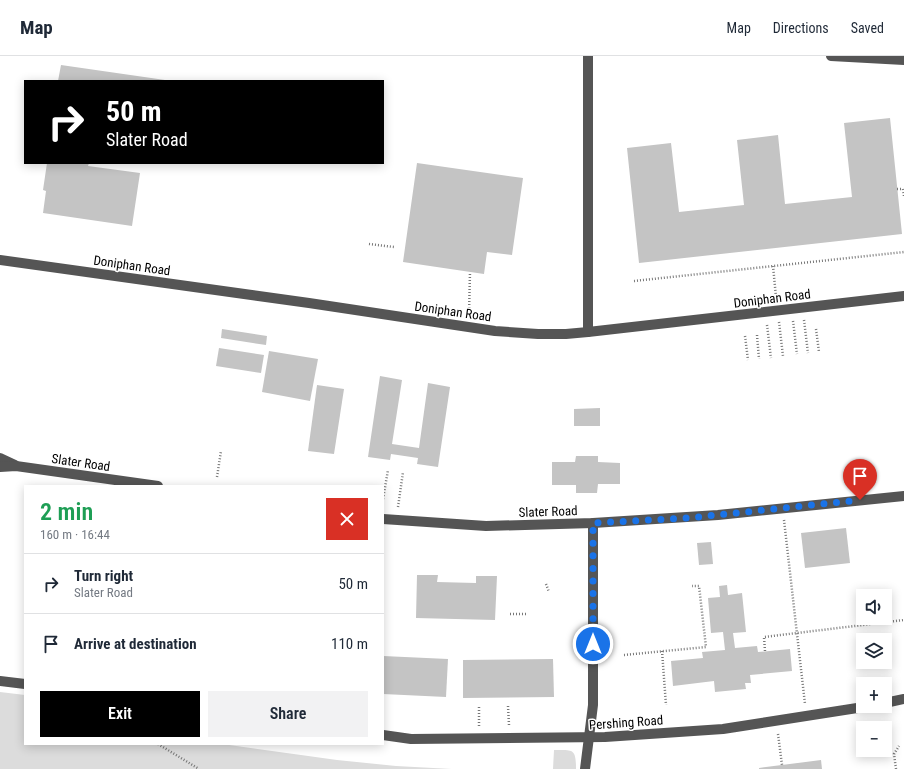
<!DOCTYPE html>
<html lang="en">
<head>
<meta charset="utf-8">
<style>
	:root { --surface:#fff; --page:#f2f2f3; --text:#1f2937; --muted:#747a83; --line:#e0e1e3; --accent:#000 }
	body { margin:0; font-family:"Roboto Condensed",sans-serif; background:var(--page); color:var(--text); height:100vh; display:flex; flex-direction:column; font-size:15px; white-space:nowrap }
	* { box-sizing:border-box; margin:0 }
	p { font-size:13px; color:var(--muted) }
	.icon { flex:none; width:22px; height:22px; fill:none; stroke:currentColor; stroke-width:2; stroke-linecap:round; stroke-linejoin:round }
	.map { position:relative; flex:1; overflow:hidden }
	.sheet { position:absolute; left:24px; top:429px; width:360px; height:260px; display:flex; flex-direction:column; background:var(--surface); border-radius:0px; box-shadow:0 2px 10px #0003 }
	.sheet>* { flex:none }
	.guide { position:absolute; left:24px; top:24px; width:360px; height:84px; border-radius:0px; box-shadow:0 2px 10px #0003; background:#000; color:#fff; overflow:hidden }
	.tools { position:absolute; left:856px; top:533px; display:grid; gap:8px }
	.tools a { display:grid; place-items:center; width:36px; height:36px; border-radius:0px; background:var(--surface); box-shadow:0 2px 10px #0003; font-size:20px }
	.pin { position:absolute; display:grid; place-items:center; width:34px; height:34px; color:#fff; margin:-41px -17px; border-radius:50% 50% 50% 0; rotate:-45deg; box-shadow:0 0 4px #0007 }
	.pin .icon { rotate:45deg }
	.me { position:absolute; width:44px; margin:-22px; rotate:0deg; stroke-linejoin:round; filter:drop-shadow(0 0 3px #0008) }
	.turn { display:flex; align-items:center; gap:14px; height:84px; padding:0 16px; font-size:18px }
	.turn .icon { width:52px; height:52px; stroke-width:2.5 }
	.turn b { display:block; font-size:28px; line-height:34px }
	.round { display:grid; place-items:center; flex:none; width:42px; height:42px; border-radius:0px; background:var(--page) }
	.overview { display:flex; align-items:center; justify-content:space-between; height:68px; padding:0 16px }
	h1 { font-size:24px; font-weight:600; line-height:30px; color:#1e9e55 }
	.action { display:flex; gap:8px; margin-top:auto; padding:8px 16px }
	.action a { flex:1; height:46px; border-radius:0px; background:var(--accent); color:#fff; font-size:16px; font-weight:600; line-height:46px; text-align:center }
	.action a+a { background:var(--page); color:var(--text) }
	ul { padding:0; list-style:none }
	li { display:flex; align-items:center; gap:12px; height:60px; padding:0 16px; border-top:1px solid var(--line) }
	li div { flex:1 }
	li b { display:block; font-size:15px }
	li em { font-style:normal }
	header { display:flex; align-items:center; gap:24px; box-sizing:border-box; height:56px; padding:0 20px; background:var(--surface); border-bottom:1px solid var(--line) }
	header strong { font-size:19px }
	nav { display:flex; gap:22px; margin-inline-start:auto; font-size:14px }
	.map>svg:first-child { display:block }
	.green { fill:#dcdcdc }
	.building { fill:#c4c4c4 }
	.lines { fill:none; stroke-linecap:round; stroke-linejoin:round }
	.path { stroke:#777; stroke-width:2.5; stroke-dasharray:1 2; stroke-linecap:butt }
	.minor { stroke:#555; stroke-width:10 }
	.route { stroke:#1a73e8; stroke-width:7; stroke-dasharray:0 12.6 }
	.labels { text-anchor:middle; stroke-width:3; stroke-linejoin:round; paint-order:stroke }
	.street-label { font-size:13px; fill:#000; stroke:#fff }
</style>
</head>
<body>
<header>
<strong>Map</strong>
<nav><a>Map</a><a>Directions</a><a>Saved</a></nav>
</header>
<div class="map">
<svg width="904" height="713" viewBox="0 0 904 713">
	<rect width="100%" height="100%" fill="#fff"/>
	<g class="green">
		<polygon points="0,636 25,639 25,688 222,688 337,704 396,710 452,713 0,713"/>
		<path d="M554,694c19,0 22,-2 22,19h-23z"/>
	</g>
	<g class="building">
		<polygon points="61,9 165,24 165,25 58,25"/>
		<polygon points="890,62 902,178 639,207 627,92 671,87 679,156 744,149 737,84 778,79 785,148 852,141 844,67"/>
		<polygon points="47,107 89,107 88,110 140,117 132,170 43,157 46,135 43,134"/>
		<polygon points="417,107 523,122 512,199 487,196 484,218 403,206"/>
		<polygon points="222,273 267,280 266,289 221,282"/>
		<polygon points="219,292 264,299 261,317 216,310"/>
		<polygon points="269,295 318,303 310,345 262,336"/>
		<polygon points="380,320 402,324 392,388 419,392 428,327 450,331 438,411 417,408 418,402 391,398 390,404 368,401"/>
		<polygon points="317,329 344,333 334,398 308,395"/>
		<polygon points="600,352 600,370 574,370 574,353"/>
		<polygon points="576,400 598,400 598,406 620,407 620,428 598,428 597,437 576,437 576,429 552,429 552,406 575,406"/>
		<polygon points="846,472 850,507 805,512 801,477"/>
		<polygon points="711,486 713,508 699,509 697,487"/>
		<polygon points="417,519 438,519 437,526 476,527 476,520 497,520 495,564 416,562"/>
		<polygon points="727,529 728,539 742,537 746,576 733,577 735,592 757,590 758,596 790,593 792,615 750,619 751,627 745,627 746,633 715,636 714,625 673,630 671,605 703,602 702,596 725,594 723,576 711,577 708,542 720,541 719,530"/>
		<polygon points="383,600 448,603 446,641 383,638"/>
		<polygon points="553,603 554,641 463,642 463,604"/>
		<polygon points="821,704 822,713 759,713 759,712"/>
	</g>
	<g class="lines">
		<g class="path">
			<polyline points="897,133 903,133 904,140"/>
			<polyline points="369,188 394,191"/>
			<polyline points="773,210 776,241"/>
			<polyline points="634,225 904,196"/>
			<polyline points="469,258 470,216"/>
			<polyline points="804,264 808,297"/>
			<polyline points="793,265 797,298"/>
			<polyline points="779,266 783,300"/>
			<polyline points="767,269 771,302"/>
			<polyline points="816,273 819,296"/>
			<polyline points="757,279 759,303"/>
			<polyline points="745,280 748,304"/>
			<polyline points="217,421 221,395"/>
			<polyline points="383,443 388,414"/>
			<polyline points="398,451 403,416"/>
			<polyline points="784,464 805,648"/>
			<polyline points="546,528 549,536"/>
			<polyline points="510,558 528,558"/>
			<polyline points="662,595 666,649"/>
			<polyline points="765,595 764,581 904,564"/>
			<polyline points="624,599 706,591 699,530 692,530"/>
			<polyline points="508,650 509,669"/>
			<polyline points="479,651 479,671"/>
			<polyline points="778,678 782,709"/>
			<polyline points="158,688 199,713"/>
			<polyline points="896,713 894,698 899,690"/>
		</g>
		<g class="minor">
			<polyline points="831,0 904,4"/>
			<polyline points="0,204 309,247 495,275 538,278 566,278 588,276 904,240"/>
			<polyline points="588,276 588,0"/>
			<polyline points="0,402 15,409"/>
			<polyline points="0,411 16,410 158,430"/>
			<polyline points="383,463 486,470 593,467 718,459 904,440"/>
			<polyline points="0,625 25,628"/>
			<polyline points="885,647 904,643"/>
			<polyline points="383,679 411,683 605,681 723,673 870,650"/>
			<polyline points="585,713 593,649 593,467"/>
		</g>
	</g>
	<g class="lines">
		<polyline class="route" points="593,588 593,467 688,462 860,444"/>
	</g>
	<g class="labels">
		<g class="street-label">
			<text transform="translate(132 209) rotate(8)" y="5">Doniphan Road</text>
			<text transform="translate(772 242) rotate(-7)" y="5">Doniphan Road</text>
			<text transform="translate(453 255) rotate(8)" y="5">Doniphan Road</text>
			<text transform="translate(81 406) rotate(8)" y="5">Slater Road</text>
			<text transform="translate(548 455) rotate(-2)" y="5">Slater Road</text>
			<text transform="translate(626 666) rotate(-4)" y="5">Pershing Road</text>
		</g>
	</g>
</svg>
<div class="tools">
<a><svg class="icon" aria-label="sound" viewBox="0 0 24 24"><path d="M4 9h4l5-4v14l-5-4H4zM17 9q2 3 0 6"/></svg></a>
<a><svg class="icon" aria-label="layers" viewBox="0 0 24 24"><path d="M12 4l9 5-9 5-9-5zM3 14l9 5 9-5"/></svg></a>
<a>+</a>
<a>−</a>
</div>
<div class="pin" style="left:860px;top:444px;background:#d93025"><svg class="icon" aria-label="arrive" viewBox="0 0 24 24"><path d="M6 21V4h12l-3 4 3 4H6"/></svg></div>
<svg class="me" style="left:593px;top:588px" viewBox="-20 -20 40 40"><circle r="17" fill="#1a73e8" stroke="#fff" stroke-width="3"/><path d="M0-11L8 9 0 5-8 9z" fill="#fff"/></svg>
<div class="guide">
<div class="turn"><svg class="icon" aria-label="right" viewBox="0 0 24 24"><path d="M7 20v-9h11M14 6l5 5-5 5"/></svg><div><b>50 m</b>Slater Road</div></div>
</div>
<section class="sheet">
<div class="overview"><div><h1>2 min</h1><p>160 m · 16:44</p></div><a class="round" style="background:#d93025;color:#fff"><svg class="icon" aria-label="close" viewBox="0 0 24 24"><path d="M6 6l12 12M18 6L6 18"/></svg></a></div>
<ul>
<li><svg class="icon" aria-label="right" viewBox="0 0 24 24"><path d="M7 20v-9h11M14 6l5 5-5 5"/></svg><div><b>Turn right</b><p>Slater Road</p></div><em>50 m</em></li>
<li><svg class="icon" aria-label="arrive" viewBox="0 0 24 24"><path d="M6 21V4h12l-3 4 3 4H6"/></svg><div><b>Arrive at destination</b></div><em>110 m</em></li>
</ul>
<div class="action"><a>Exit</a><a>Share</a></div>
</section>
</div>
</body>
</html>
